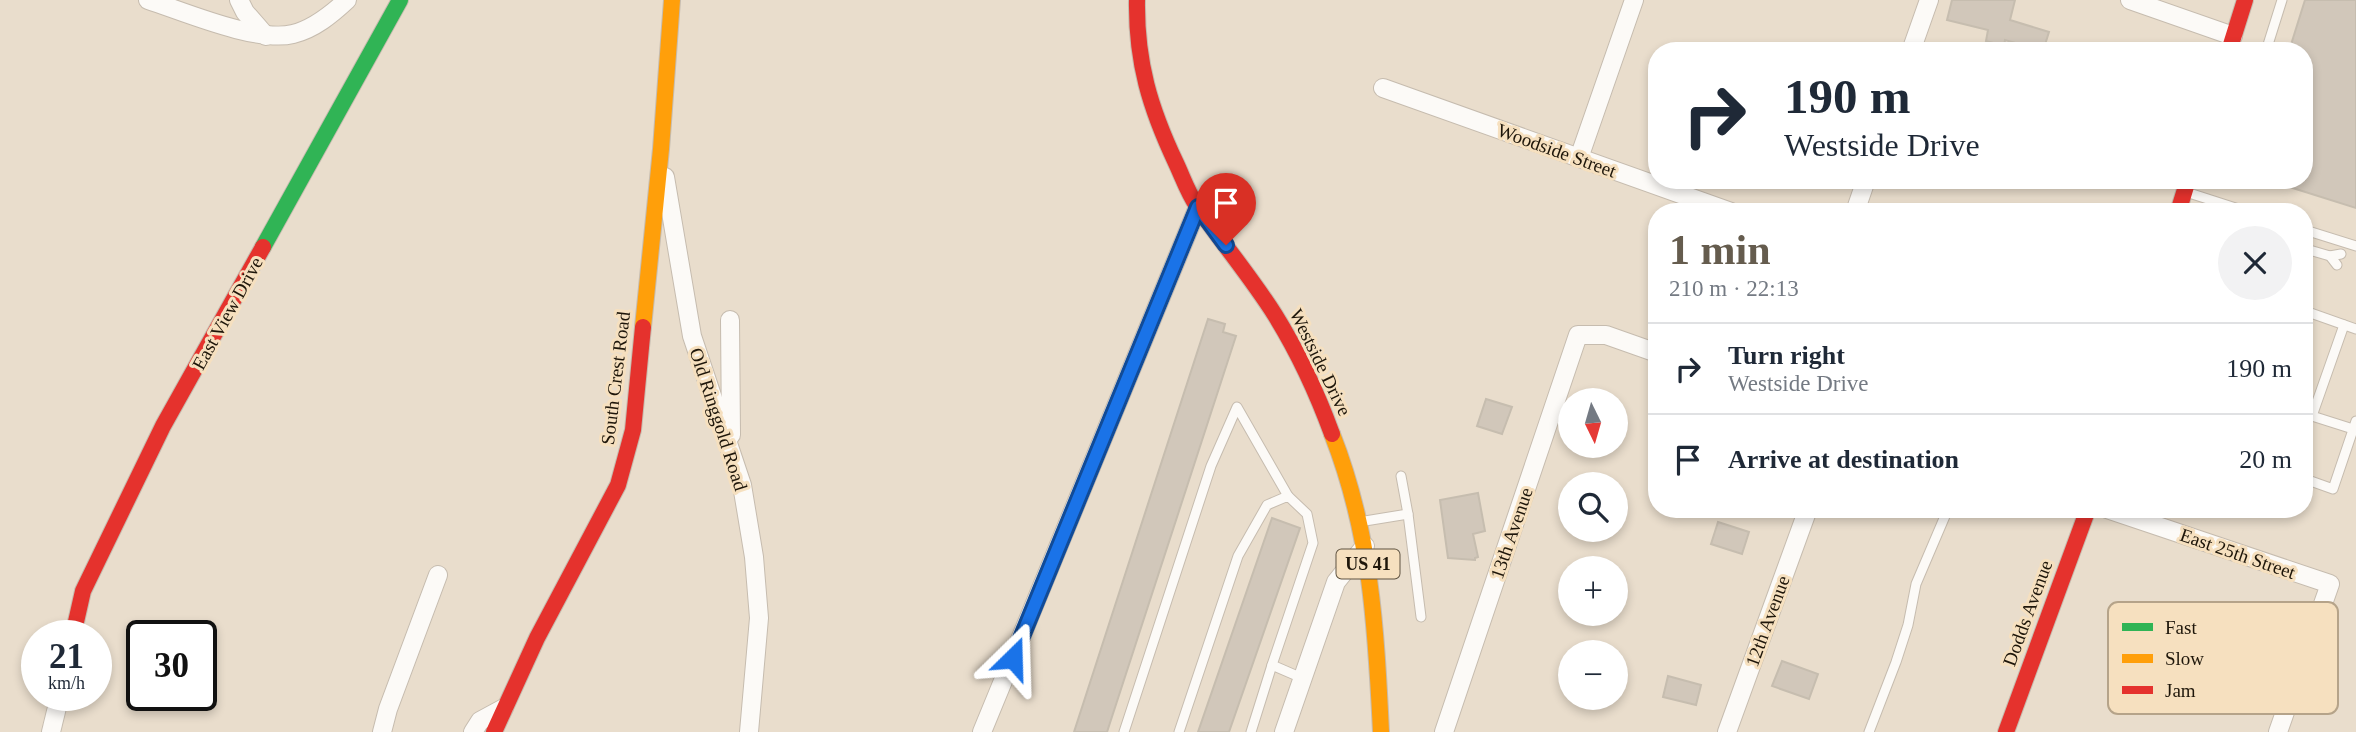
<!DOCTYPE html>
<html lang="en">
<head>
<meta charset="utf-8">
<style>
	:root { --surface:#fff; --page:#f2f2f3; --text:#1f2937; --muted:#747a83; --line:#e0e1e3; --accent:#655c4e }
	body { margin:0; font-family:Georgia,serif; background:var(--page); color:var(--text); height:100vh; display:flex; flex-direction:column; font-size:26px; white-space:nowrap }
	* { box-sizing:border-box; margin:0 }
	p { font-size:23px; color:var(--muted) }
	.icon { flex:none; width:38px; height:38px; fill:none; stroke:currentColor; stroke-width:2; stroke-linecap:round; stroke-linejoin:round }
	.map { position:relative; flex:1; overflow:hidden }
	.side { position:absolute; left:1648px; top:203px; width:665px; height:315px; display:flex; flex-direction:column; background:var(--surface); border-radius:28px; box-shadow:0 4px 10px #0003 }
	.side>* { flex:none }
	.hud { position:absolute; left:1648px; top:42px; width:665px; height:147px; border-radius:28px; box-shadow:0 4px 10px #0003; background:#fff; color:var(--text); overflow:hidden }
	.needle { width:46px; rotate:175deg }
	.tools { position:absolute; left:1558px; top:388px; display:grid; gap:14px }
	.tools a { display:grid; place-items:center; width:70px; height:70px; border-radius:50%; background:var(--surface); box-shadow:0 4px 10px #0003; font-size:35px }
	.speed { position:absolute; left:21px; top:620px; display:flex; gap:14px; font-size:35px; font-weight:700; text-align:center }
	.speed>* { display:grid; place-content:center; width:91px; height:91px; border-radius:50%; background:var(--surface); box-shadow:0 4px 10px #0003; line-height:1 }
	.speed small { font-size:18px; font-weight:400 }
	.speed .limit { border:4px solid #111; border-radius:10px; background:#fff; color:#111 }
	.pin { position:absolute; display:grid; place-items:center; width:60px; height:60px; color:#fff; margin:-72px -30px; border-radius:50% 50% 50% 0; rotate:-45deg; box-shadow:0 0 7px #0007 }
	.pin .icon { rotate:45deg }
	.me { position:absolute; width:77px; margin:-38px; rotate:22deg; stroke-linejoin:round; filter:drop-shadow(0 0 5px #0008) }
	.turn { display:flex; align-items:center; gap:24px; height:147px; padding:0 21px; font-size:32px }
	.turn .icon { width:91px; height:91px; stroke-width:2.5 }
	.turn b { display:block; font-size:49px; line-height:60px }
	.round { display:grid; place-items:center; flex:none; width:74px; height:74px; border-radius:37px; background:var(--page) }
	.summary { display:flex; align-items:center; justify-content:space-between; height:119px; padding:0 21px }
	h1 { font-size:42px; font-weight:600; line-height:52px; color:var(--accent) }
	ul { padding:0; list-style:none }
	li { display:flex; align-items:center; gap:21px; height:91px; padding:0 21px; border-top:2px solid var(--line) }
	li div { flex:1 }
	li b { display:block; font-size:26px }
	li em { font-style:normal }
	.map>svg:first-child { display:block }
	.building { fill:#d1c7ba; stroke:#c6bdaf; stroke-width:2 }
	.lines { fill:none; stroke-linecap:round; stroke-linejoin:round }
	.lane-casing { stroke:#c6bcaf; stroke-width:11 }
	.street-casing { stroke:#c6bcaf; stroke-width:20 }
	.fast-casing { stroke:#c6bcaf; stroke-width:18 }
	.slow-casing { stroke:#c6bcaf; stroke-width:18 }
	.jam-casing { stroke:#c6bcaf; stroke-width:18 }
	.lane { stroke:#fcfaf7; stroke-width:9 }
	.street { stroke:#fcfaf7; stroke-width:18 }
	.fast { stroke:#30b455; stroke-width:16 }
	.slow { stroke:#ff9f0a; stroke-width:16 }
	.jam { stroke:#e5322d; stroke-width:16 }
	.route-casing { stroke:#114b97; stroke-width:18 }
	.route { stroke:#1a73e8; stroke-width:12 }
	.labels { text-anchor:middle; stroke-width:6; stroke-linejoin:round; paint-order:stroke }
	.shield { fill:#f6e0bf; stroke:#5f5340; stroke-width:2 }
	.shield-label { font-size:18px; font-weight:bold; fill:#1e160a }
	.street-label { font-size:19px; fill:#1e160a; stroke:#f6e0bf }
	.key { fill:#f6e0bf; stroke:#b5a389; stroke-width:2 }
	.key-label { font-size:19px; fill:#1e160a }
</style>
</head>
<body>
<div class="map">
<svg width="2356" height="732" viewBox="0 0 2356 732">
	<rect width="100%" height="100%" fill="#e9ddcc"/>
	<g class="building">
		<polygon points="1952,0 2015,0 2010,20 2049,32 2043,51 2005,40 2004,46 1986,41 1988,30 1947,20"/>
		<polygon points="2305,0 2356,0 2356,208 2277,183 2278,180 2305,180 2305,51 2289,51"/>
		<polygon points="1208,319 1225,324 1223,332 1236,336 1107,732 1074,732"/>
		<polygon points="1486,399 1512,407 1502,434 1477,426"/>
		<polygon points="1478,493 1485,531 1473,534 1478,557 1475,558 1475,560 1448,558 1440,500"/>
		<polygon points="1272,518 1300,528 1229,732 1198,732"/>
		<polygon points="1718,522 1749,532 1742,554 1711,544"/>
		<polygon points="1782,661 1818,674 1809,699 1772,686"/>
		<polygon points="1668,676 1701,685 1696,705 1663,697"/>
	</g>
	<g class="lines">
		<defs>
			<g id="lane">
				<polyline points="2266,51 2282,0"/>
				<polyline points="2186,192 2248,212"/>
				<polyline points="2305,230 2356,246"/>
				<polyline points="2306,249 2330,256 2337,265"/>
				<polyline points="2330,256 2341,254"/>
				<polyline points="2305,311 2356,329"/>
				<polyline points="2344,325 2312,416 2353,429"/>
				<polyline points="1401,476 1408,514 1421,617"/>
				<polyline points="2305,479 2333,489 2356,421"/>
				<polyline points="1365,521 1408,514"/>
				<polyline points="1124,732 1211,466 1237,407 1288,496"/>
				<polyline points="1179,732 1238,556 1267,505 1288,496 1307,514 1313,543 1272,665 1302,678"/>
				<polyline points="1251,732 1272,665"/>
				<polyline points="1869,732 1896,662 1908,625 1916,584 1948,509"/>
			</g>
			<g id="street">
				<path d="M148,0c37,12 109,43 145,34 21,-5 39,-20 54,-34"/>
				<polyline points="239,0 245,12 266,36"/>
				<polyline points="2130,0 2233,36"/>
				<polyline points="1911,51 1929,0"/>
				<polyline points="1383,88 1731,212"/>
				<polyline points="1579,158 1634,0"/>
				<polyline points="665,177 692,336 742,485 754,557 759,618 749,732"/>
				<polyline points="1855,212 1866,180"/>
				<polyline points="730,320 731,435"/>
				<polyline points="2107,509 2330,584 2278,732"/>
				<polyline points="51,732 60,695"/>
				<polyline points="382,732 388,709 438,575"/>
				<polyline points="473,732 480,721 504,708"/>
				<polyline points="982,732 1198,207"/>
				<polyline points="1284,732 1336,582 1365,546"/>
				<polyline points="1444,732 1578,335 1606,335 1657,353"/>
				<polyline points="1727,732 1808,509"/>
			</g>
			<polyline id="fast" points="263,247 400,0"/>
			<g id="slow">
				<polyline points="643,327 661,149 672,0"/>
				<path d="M1332,434c39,99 44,194 49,298"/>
			</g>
			<g id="jam">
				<path d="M1137,0c-1,62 13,108 39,163 7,15 12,30 21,43 25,37 54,71 78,109 23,37 42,78 57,119"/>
				<polyline points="2229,51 2245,0"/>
				<polyline points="2178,212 2188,180"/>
				<polyline points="73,635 83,591 163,426 263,247"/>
				<polyline points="494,732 537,638 618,485 633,430 643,327"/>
				<polyline points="2006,732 2088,509"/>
			</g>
		</defs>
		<use href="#lane" class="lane-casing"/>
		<use href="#street" class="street-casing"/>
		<use href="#fast" class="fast-casing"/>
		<use href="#slow" class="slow-casing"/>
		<use href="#jam" class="jam-casing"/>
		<use href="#lane" class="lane"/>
		<use href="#street" class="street"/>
		<use href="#fast" class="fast"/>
		<use href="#slow" class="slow"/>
		<use href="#jam" class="jam"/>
	</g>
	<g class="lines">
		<defs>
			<polyline id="route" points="1013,658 1198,207 1226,245"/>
		</defs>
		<use href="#route" class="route-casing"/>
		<use href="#route" class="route"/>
	</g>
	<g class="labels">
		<rect class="shield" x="1336.5" y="549.5" width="63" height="29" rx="5"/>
		<g class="shield-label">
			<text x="1368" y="570">US 41</text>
		</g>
		<g class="street-label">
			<text transform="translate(1557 150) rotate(20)" y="7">Woodside Street</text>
			<text transform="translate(227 313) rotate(-61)" y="7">East View Drive</text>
			<text transform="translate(1321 362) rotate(64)" y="7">Westside Drive</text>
			<text transform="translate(615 378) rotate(-83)" y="7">South Crest Road</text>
			<text transform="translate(719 419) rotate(72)" y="7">Old Ringgold Road</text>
			<text transform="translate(1511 533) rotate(-71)" y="7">13th Avenue</text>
			<text transform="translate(2238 553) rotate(19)" y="7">East 25th Street</text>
			<text transform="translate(2027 613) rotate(-70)" y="7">Dodds Avenue</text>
			<text transform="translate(1767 621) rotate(-70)" y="7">12th Avenue</text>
		</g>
	</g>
	<rect x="2108" y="602" width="230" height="112" rx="10" class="key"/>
	<rect x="2122" y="623" width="31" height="8" fill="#30b455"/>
	<rect x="2122" y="654" width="31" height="9" fill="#ff9f0a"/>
	<rect x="2122" y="686" width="31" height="8" fill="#e5322d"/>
	<g class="key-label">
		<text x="2165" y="634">Fast</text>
		<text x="2165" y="665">Slow</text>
		<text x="2165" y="697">Jam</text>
	</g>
</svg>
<div class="tools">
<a><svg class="needle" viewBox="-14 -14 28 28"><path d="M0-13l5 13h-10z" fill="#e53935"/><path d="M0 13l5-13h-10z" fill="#747a83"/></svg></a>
<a><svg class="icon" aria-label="search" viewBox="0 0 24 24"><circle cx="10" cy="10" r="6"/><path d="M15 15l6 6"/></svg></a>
<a>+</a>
<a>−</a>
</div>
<div class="speed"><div>21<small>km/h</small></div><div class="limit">30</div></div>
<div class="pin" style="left:1226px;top:245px;background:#d93025"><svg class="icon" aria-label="arrive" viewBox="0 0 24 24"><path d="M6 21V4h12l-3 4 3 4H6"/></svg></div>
<svg class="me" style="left:1013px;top:658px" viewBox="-20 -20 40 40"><path d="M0-17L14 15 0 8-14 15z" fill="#1a73e8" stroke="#fff" stroke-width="4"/></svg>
<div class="hud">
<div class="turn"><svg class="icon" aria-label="right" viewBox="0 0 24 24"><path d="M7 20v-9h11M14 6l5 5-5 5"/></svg><div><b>190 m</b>Westside Drive</div></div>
</div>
<section class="side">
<div class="summary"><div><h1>1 min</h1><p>210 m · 22:13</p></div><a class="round"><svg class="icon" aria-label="close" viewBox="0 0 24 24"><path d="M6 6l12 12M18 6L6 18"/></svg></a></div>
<ul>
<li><svg class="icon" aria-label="right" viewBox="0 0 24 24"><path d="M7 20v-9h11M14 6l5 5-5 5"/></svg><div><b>Turn right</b><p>Westside Drive</p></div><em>190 m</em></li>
<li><svg class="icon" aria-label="arrive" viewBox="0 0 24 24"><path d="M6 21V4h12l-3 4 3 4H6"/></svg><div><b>Arrive at destination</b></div><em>20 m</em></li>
</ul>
</section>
</div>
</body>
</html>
